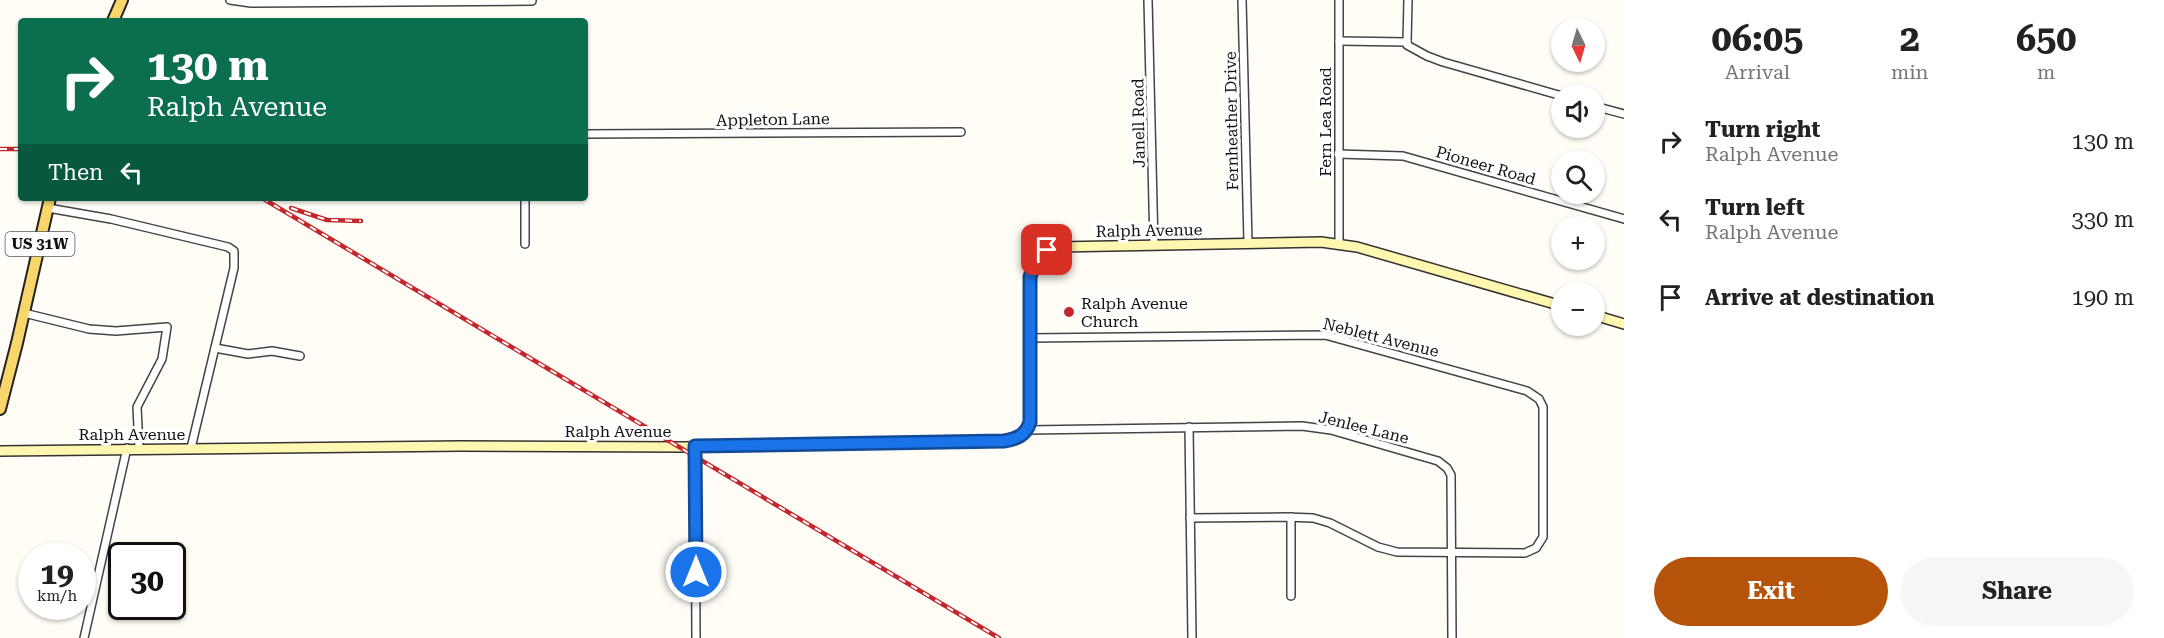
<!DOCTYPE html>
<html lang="en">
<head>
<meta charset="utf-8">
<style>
	:root { --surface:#fff; --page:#f6f6f6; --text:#222; --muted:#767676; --accent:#b45309 }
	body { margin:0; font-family:"Roboto Serif",serif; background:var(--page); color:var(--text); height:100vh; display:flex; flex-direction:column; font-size:22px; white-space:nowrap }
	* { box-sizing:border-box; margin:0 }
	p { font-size:20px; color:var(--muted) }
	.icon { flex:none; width:33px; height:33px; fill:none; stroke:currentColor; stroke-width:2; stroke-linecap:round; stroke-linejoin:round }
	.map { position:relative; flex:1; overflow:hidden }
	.panel { display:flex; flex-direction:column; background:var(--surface); width:540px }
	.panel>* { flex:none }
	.hud { position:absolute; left:18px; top:18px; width:570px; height:183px; border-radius:6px; box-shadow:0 2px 4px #0004; background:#0b6e4f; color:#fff; overflow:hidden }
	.needle { width:39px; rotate:175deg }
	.controls { position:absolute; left:1551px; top:18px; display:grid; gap:12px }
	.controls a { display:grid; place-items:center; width:54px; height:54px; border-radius:50%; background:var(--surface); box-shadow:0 2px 4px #0004; font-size:30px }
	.speed { position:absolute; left:18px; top:542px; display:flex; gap:12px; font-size:30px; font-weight:700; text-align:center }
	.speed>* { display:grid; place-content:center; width:78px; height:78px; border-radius:50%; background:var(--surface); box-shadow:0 2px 4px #0004; line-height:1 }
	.speed small { font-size:15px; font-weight:400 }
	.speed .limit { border:3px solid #111; border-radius:9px; background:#fff; color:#111 }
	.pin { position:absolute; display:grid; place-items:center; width:51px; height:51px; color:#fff; margin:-26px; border-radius:12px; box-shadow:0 3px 9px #0006 }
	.me { position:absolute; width:66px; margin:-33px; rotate:0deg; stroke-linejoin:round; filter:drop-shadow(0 0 4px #0008) }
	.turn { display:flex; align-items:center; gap:21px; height:126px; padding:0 30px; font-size:27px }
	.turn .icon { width:78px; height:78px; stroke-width:2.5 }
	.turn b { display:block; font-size:42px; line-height:51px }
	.then { display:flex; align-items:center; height:57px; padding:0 30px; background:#0003; gap:12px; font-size:22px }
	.eta { display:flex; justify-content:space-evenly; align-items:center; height:102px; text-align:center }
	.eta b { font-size:36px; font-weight:700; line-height:42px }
	.action { display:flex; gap:12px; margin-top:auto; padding:12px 30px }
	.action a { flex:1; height:69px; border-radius:36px; background:var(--accent); color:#fff; font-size:24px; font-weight:700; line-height:69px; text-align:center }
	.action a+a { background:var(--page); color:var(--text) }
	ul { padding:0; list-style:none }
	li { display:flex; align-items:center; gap:18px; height:78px; padding:0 30px }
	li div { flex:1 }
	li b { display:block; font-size:22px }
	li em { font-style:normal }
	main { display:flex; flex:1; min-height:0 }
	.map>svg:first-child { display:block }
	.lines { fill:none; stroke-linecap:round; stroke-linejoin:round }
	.street-casing { stroke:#444; stroke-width:10 }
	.secondary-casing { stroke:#333; stroke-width:12 }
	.primary-casing { stroke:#222; stroke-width:14 }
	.street { stroke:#fff; stroke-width:7 }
	.secondary { stroke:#fff6b0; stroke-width:9 }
	.primary { stroke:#f9d66b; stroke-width:10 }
	.rail-casing { stroke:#c4262e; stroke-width:4.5 }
	.rail { stroke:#fff; stroke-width:2; stroke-dasharray:7; stroke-linecap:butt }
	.route-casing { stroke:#114b97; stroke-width:15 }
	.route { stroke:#1a73e8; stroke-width:10 }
	.poi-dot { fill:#c4262e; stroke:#fff; stroke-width:2 }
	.labels { text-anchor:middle; stroke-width:6; stroke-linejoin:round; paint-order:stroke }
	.shield { fill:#fff; stroke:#585858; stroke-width:1.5 }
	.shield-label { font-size:15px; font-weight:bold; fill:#111 }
	.street-label { font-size:16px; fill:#111; stroke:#fff }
	.poi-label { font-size:16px; fill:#111; stroke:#fff; text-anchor:start }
</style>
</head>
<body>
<main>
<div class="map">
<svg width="1624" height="638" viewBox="0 0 1624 638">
	<rect width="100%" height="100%" fill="#fffdf5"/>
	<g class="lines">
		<defs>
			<g id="street">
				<polyline points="230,0 251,3 532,1"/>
				<polyline points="1148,0 1154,245"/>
				<polyline points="1242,0 1248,242"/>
				<polyline points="1339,41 1407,42"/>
				<polyline points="1407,42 1407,45 1427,56 1443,62 1562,96"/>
				<polyline points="1407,42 1408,0"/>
				<polyline points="1594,106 1624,114"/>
				<polyline points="585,134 961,132"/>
				<polyline points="1338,154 1403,156 1624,219"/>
				<polyline points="525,198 525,244"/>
				<polyline points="48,208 111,219 228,247 234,251 234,268 191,448"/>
				<polyline points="1339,244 1339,0"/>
				<polyline points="24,313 89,329 116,331 167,327 162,359 137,407 139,448"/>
				<polyline points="1030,338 1325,335 1527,391 1539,399 1543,407 1543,537 1536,548 1525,553 1397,552 1378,547 1330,523 1313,518 1285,517 1190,518"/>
				<polyline points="215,348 248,354 272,351 300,356"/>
				<polyline points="1189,427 1192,638"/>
				<polyline points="1028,430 1302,426 1331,430 1438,461 1447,468 1451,475 1452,638"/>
				<polyline points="695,446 696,638"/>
				<polyline points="1291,517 1291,596"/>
				<polyline points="84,638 127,448"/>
			</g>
			<g id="secondary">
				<polyline points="1594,315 1624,324"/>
				<path d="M0,451l461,-5 222,1 289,-5c20,-1 51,4 58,-20l1,-150c4,-13 12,-22 26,-25l264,-5 36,5 205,59"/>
			</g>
			<g id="primary">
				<polyline points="113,21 122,0"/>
				<polyline points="0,409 17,343 50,198"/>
			</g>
		</defs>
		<use href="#street" class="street-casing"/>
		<use href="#secondary" class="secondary-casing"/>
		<use href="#primary" class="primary-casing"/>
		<use href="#street" class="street"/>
		<use href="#secondary" class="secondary"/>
		<use href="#primary" class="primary"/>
		<defs>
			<g id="rail">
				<polyline points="0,149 21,149"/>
				<polyline points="262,198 999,638"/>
				<polyline points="291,208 327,220 361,221"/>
			</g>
		</defs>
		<use href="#rail" class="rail-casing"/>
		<use href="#rail" class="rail"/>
	</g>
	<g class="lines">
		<defs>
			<path id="route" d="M696,572l-1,-126 309,-5c13,-2 22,-6 26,-19v-145l5,-15 12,-12"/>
		</defs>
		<use href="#route" class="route-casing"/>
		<use href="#route" class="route"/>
	</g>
	<circle class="poi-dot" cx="1069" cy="312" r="6"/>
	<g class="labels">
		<rect class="shield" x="5.5" y="232" width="69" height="24" rx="4.5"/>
		<g class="shield-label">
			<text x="40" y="249">US 31W</text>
		</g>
		<g class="street-label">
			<text transform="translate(773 119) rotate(-1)" y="6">Appleton Lane</text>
			<text transform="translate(1231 121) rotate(-91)" y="6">Fernheather Drive</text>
			<text transform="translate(1325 122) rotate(-90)" y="6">Fern Lea Road</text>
			<text transform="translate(1138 123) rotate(-91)" y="6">Janell Road</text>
			<text transform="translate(1486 165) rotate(16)" y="6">Pioneer Road</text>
			<text transform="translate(1149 230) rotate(-1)" y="6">Ralph Avenue</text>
			<text transform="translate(1381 337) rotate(14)" y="6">Neblett Avenue</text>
			<text transform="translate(1364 427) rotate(14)" y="6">Jenlee Lane</text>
			<text x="618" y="437">Ralph Avenue</text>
			<text x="132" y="440">Ralph Avenue</text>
		</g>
		<g class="poi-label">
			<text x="1081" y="309">Ralph Avenue<tspan x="1081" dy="18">Church</tspan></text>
		</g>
	</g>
</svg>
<div class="controls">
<a><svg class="needle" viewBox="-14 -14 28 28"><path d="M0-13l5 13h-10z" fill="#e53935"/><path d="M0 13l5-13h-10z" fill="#767676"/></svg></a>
<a><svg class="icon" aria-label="sound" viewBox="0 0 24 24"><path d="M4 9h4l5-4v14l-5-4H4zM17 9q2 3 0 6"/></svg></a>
<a><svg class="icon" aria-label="search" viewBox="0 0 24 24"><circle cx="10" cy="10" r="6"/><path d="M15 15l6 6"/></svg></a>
<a>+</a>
<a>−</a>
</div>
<div class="speed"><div>19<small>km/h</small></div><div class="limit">30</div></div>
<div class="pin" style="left:1047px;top:250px;background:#d93025"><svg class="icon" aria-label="arrive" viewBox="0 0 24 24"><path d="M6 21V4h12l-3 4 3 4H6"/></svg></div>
<svg class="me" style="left:696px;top:572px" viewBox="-20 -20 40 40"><circle r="17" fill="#1a73e8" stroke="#fff" stroke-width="3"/><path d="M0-11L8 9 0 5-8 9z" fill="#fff"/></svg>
<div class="hud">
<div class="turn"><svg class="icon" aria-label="right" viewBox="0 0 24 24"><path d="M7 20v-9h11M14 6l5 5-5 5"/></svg><div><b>130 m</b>Ralph Avenue</div></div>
<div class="then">Then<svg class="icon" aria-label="left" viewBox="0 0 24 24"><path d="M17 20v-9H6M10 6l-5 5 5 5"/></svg></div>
</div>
</div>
<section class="panel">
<div class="eta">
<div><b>06:05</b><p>Arrival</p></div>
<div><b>2</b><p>min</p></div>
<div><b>650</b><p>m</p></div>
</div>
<ul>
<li><svg class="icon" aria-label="right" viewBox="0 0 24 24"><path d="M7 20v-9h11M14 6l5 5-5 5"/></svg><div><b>Turn right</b><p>Ralph Avenue</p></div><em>130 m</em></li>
<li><svg class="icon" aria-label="left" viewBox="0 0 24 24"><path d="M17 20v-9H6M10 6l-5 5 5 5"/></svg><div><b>Turn left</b><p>Ralph Avenue</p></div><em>330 m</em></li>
<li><svg class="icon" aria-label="arrive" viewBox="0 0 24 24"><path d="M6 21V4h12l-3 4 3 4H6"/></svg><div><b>Arrive at destination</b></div><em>190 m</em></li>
</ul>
<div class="action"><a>Exit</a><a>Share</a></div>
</section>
</main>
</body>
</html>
